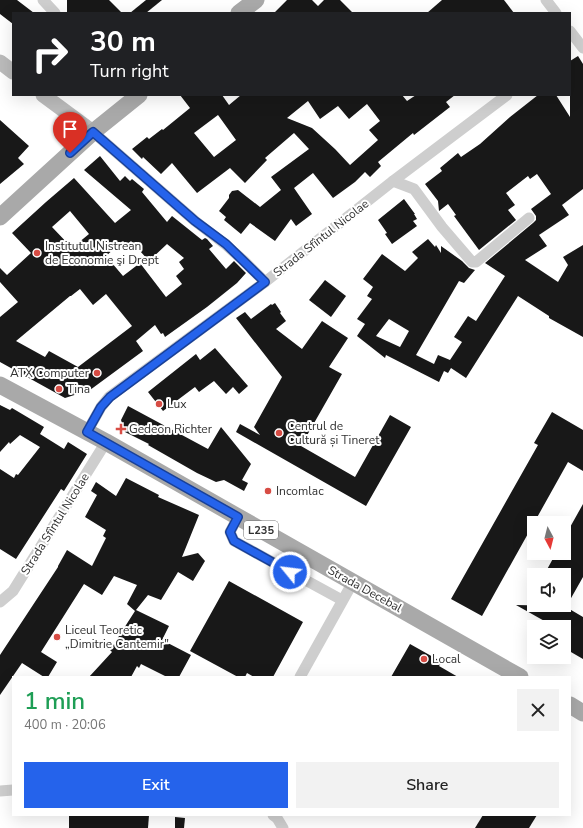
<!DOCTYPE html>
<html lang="en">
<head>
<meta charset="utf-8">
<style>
	:root { --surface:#fff; --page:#f2f2f2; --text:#222; --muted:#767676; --accent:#2563eb }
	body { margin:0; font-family:"Nunito Sans",sans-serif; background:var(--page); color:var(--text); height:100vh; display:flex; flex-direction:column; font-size:15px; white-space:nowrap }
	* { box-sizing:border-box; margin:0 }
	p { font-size:13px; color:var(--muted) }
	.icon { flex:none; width:22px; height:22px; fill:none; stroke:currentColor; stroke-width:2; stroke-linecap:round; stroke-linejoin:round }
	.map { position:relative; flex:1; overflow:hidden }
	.panel { position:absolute; left:12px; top:676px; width:559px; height:140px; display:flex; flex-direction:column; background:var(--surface); border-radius:0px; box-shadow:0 4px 16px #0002 }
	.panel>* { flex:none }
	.banner { position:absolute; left:12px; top:12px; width:559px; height:84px; border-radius:0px; box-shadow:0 4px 16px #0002; background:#202124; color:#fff; overflow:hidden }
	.needle { width:26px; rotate:173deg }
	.tools { position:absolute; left:527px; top:516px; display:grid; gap:8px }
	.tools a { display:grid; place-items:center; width:44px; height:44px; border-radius:0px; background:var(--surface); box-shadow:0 4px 16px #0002; font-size:20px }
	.pin { position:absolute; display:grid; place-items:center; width:34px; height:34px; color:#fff; margin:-41px -17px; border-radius:50% 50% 50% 0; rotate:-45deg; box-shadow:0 0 4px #0007 }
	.pin .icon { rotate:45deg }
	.me { position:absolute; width:44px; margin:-22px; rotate:299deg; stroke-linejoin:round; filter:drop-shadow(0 0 3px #0008) }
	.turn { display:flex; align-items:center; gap:14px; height:84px; padding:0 12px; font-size:18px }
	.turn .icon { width:52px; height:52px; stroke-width:2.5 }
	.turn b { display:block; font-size:28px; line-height:34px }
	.round { display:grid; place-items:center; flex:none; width:42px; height:42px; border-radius:0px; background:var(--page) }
	.summary { display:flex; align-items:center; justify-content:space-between; height:68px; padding:0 12px }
	h1 { font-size:24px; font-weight:600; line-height:30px; color:#1e9e55 }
	.button { display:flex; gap:8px; margin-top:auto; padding:8px 12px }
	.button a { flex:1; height:46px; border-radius:0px; background:var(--accent); color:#fff; font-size:16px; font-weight:600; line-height:46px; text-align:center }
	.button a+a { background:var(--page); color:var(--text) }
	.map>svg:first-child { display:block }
	.building { fill:#181818; fill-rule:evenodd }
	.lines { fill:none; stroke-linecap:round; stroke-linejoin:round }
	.street { stroke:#cecece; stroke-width:11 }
	.secondary { stroke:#bbb; stroke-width:15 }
	.primary { stroke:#a9a9a9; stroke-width:17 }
	.route-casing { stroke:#184099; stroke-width:10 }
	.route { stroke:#2563eb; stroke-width:7 }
	.poi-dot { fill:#d74c44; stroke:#fff; stroke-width:1.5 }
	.labels { text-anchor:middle; stroke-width:4; stroke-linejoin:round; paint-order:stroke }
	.shield { fill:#fff; stroke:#6f6f6f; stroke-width:1 }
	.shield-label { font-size:11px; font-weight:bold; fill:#313131 }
	.street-label { font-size:12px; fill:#313131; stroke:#fff }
	.poi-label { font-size:12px; fill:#313131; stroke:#fff; text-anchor:start }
</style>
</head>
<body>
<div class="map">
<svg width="583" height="828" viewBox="0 0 583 828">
	<rect width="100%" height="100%" fill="#fff"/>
	<g class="building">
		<polygon points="0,0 17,0 34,13 13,13 13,24 0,14"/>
		<polygon points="67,0 109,0 122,13 67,13"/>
		<polygon points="146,0 162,0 146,13 130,13"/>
		<polygon points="287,0 312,0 318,6 324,0 340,0 353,13 274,13"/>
		<polygon points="442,0 504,0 514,13 427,13"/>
		<path d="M578,56l5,8v125l-21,16 7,10 -30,20 8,11 -22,14 33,22 10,-17 -5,-8 20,-12v92l-34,-19v-2l-31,-20 -52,82 -15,-10 -3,5 -4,-2 -5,11 -53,-27 -1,3 -28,-22 8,-12 -8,-5 15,-20 -5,-3 6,-9 -10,-8 19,-25 23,17 13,-13 -6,-6 16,-13 7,8 1,-2 5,8v-7l21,15 7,7 6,2 -11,13 -5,-2 -43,74 18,9 4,-9 12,5 12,-18 -8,-5 14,-21 8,5 29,-45 -20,-13 48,-40 3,-3v-4l-5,-7 20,-15 -14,-20 -7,5 -2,-3 -22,17 9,12 -7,5 8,10 -37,30 -25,-34 2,-1 -8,-11 -9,7 -1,-10 -13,-17 17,-13 -2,-3 18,-15 3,4 19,-13 30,-27 28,-22h18l14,22v-56zM389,319l20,12 -9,16 -24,-11z"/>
		<path d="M180,95h42l7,10 12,-10h161l5,6 9,-6h39l-9,7 4,5 -36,28 -1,-2 -35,29 3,4 -11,11 -5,-5 -10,10 -22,16 -20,-25 -19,15 18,26 -16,12 -5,-7 -16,22 -25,-18 -9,11 -17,-14 2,-3 -7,-6 10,-13v-3l3,-4 6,-1 22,17 21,-17 -10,-13 38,-28 -15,-16 -29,25 2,2 -22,23 -15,-15 -33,25 -25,-30 -11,11 -18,-17 -1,2 -10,-10 15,-12 2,2 13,-10 1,1 27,-22zM308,101l12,18 18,-13 11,13 18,-15 13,17 -11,9 9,10 -28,25 -15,-16 -23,-21 -25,-10zM218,115l18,25 -22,17 -20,-24z"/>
		<polygon points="0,120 29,146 18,158 24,164 0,184"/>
		<path d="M100,156l20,25 5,-5 5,5 2,-2 12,10 -2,3 25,30 5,-6 30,24 3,-2 2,1 6,7 -4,3 17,20 8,-8 12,12 -9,10 -30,24 -42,30 -2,-4 -2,1 -6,-9 -19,16 7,10 -53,39 -25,8 -65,-36v-45l18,-15 -18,-20v-14l7,7 24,-22 -19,-20 34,-31 28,-24 41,45 16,-13 -47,-40zM70,211l19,23 -17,14 -20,-21zM123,241l4,4 4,-4 18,20 18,-17 17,14 -5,4 5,7 -8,7 6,8 -16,13 -26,-34 -17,13 -17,-20zM80,289l13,16 13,-11 26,32 -54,41 -29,-16 -4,6 -29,-16 54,-45h1z"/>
		<polygon points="404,199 415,214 414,214 417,219 413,221 417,226 392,244 385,234 387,233 378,220"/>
		<polygon points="325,280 346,296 331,317 309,300"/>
		<polygon points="275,303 281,312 280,313 286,321 276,329 302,349 322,321 348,338 329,367 342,374 301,446 355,477 390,415 411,427 366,506 236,432 240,424 260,435 254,427 282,377 236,318 245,312 251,319 271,304 272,305"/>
		<polygon points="215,348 248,386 239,394 233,387 226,394 214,381 199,392 195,387 163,411 148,392 196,354 200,360"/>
		<polygon points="0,405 10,410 12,408 44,427 40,434 64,449 68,442 87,454 64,491 61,489 16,559 0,549 0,469 14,478 16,474 18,475 40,447 20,435 10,444 9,442 0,452"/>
		<polygon points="128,406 208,449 221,427 251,464 242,480 248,483 244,491 224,480 216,482 197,473 148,445 149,444 125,432 121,420"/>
		<polygon points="552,412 583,430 583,471 568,462 482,616 451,599 538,445 534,443"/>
		<polygon points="126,478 159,495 158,497 199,515 182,557 198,553 205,561 193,581 178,572 161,600 148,595 136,610 169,626 162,640 191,655 179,677 167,677 141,664 139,668 137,666 131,677 89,677 112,652 110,650 135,611 127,604 137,585 114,576 102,595 84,584 41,652 57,662 48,677 44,677 22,663 0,695 0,655 58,567 58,566 67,550 92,566 106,538 103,536 106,530 85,517 97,495 91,491 96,482 116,496"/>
		<polygon points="583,504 583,577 566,607 583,617 583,659 564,648 564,627 555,627 516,605 564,606 564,575 544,575 556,553 564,553 564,538"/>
		<polygon points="229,581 303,622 273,677 254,677 247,673 245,677 238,677 190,651"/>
		<polygon points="410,644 442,662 439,666 458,677 391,677"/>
		<polygon points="69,815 149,815 148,828 69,828"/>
		<polygon points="483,815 537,815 529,828 475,828"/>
		<polygon points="175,817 185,818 184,828 175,828"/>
	</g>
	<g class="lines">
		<g class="street">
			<polyline points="43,0 55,13"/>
			<polyline points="546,0 556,13"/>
			<polyline points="570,31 583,48"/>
			<polyline points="93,132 195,221 226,245 243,260 265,282"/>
			<polyline points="393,181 414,189 442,227 472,262 476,262 529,218"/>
			<polyline points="87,432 101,407 109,397 265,282 393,181 507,95"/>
			<polyline points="238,517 230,532 234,541 342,600"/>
			<polyline points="0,602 13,591 106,442"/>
			<polyline points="300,677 353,582"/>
			<polyline points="0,791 13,790"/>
			<polyline points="273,815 277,818 283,828"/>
		</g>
		<g class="secondary">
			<polyline points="0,62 13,72"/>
			<polyline points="43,95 93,132"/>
		</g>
		<g class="primary">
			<polyline points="239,13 256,0"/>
			<polyline points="0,217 93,132 139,95"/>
			<polyline points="0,385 106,442 520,677"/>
			<polyline points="570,705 583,713"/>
		</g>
	</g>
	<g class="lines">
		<defs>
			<polyline id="route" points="70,153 93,132 195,221 226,244 265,282 110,397 101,407 87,432 238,517 230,532 234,541 290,572"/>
		</defs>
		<use href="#route" class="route-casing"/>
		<use href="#route" class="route"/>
	</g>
	<g class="poi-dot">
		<circle cx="37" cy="253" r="4"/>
		<circle cx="97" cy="373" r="4"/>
		<circle cx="59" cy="389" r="4"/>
		<circle cx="159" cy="404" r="4"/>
		<path d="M119 423h4v4h4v4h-4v4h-4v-4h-4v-4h4z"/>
		<circle cx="279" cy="433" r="4"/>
		<circle cx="268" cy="491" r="4"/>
		<circle cx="57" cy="637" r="4"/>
		<circle cx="424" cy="659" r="4"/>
	</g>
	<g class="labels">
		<rect class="shield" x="244" y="521" width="34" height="18" rx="3"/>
		<g class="shield-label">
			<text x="261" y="534">L235</text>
		</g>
		<g class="street-label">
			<text transform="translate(321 238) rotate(-38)" y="4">Strada Sfîntul Nicolae</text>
			<text transform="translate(55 524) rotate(-58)" y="4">Strada Sfîntul Nicolae</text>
			<text transform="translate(365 589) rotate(29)" y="4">Strada Decebal</text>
		</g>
		<g class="poi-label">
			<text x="45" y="250">Institutul Nistrean<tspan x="45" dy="14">de Economie şi Drept</tspan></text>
			<text x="89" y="377" text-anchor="end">ATX Computer</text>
			<text x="67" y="393">Tina</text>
			<text x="167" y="408">Lux</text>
			<text x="287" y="430">Centrul de<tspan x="287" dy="14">Cultură și Tineret</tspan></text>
			<text x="129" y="433">Gedeon Richter</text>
			<text x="276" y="495">Incomlac</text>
			<text x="65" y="634">Liceul Teoretic<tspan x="65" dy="14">„Dimitrie Cantemir"</tspan></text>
			<text x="432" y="663">Local</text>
		</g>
	</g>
</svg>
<div class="tools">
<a><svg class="needle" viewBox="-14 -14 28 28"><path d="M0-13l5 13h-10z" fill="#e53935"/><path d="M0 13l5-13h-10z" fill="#767676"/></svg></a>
<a><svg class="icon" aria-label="sound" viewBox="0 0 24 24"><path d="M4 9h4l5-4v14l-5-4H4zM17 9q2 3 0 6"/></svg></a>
<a><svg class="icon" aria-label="layers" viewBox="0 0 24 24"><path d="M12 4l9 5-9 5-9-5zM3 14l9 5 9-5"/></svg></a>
</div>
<div class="pin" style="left:70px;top:153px;background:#d93025"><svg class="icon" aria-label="arrive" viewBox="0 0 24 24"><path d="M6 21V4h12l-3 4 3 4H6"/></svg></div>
<svg class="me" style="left:290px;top:572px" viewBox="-20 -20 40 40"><circle r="17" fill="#2563eb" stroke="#fff" stroke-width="3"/><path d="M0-11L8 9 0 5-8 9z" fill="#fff"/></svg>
<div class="banner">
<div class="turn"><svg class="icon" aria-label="right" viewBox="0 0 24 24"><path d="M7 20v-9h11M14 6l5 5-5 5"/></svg><div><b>30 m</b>Turn right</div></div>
</div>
<section class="panel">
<div class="summary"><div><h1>1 min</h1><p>400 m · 20:06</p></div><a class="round"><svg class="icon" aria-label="close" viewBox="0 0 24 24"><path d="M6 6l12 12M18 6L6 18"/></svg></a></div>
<div class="button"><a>Exit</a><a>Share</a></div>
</section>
</div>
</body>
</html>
